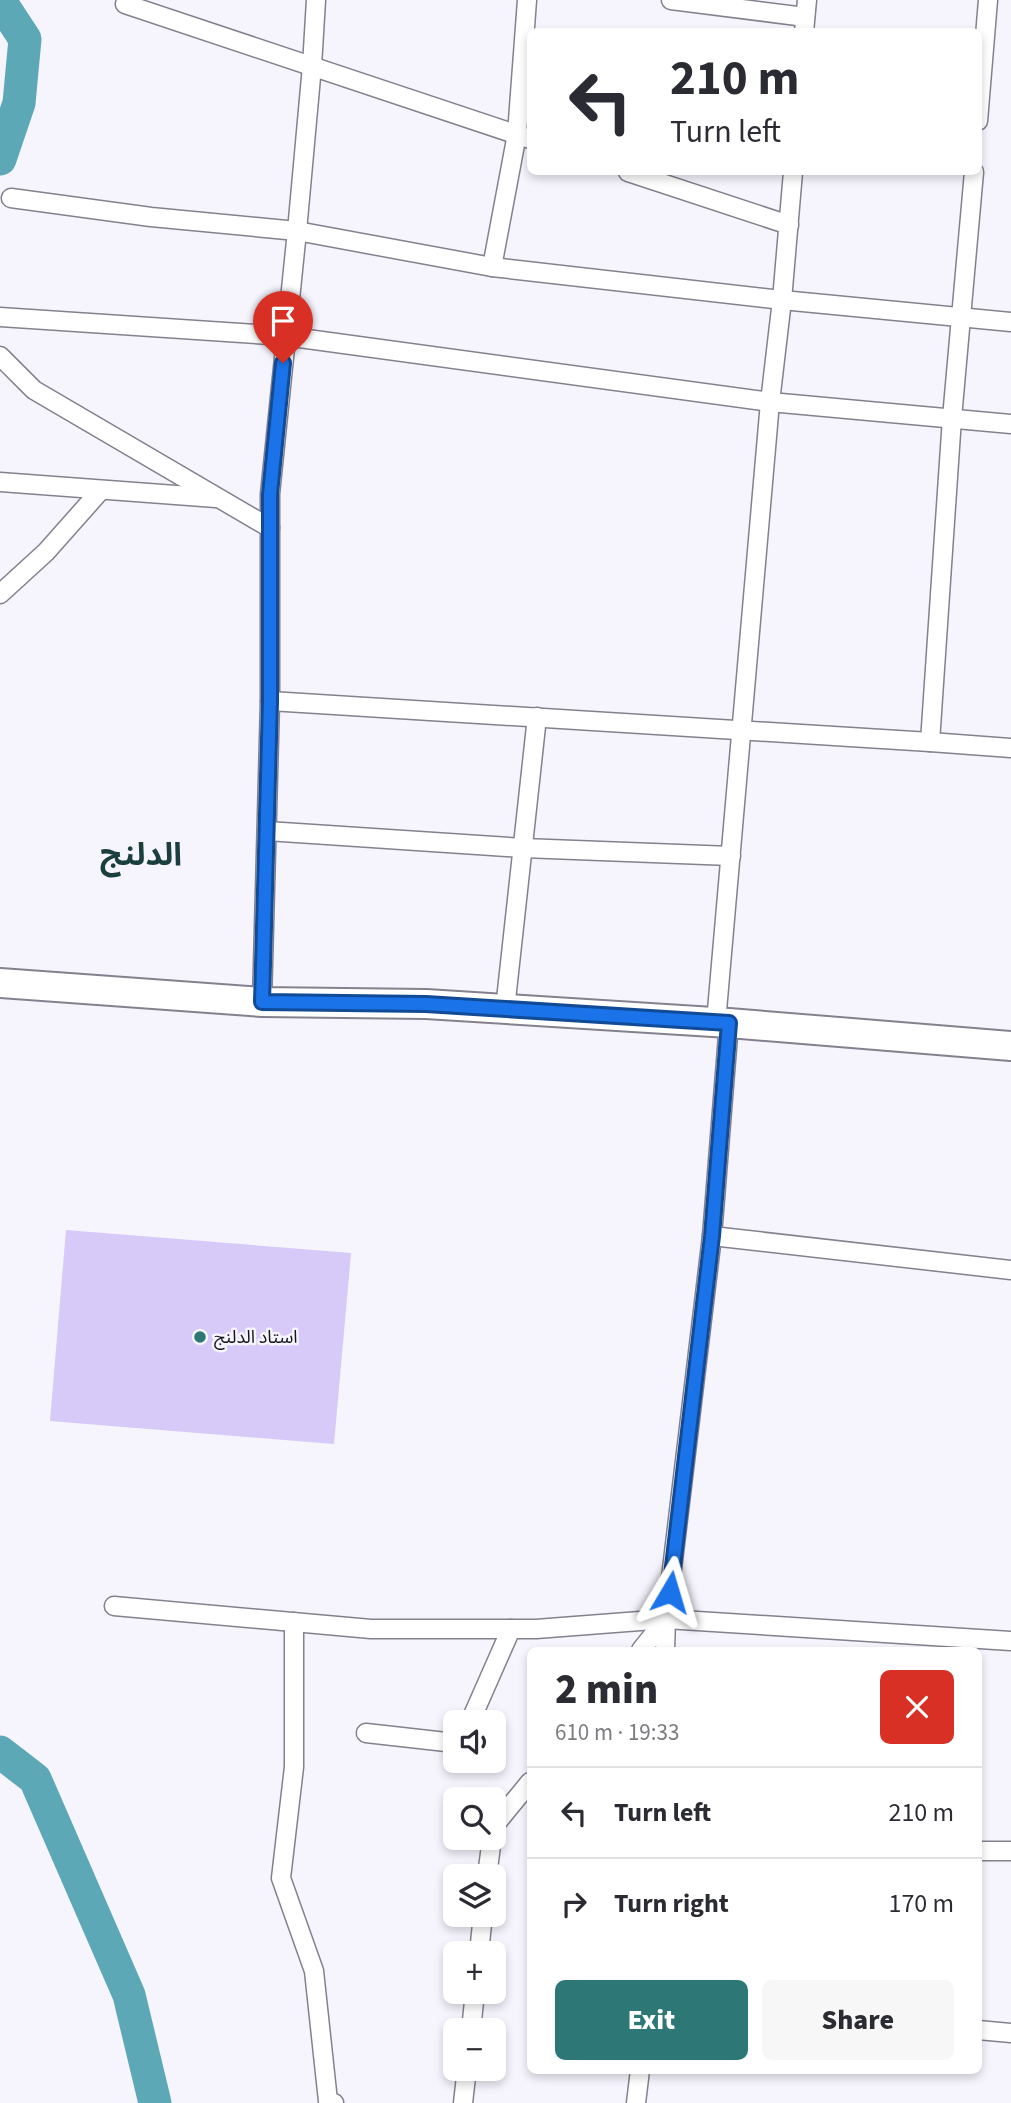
<!DOCTYPE html>
<html lang="en">
<head>
<meta charset="utf-8">
<style>
	:root { --surface:#fff; --page:#f7f7f7; --text:#2b2b33; --muted:#7c7c81; --line:#e1e1e2; --accent:#2d7777 }
	body { margin:0; font-family:"Source Sans 3","Noto Sans Arabic",sans-serif; background:var(--page); color:var(--text); height:100vh; display:flex; flex-direction:column; font-size:26px; white-space:nowrap }
	* { box-sizing:border-box; margin:0 }
	p { font-size:23px; color:var(--muted) }
	.icon { flex:none; width:38px; height:38px; fill:none; stroke:currentColor; stroke-width:2; stroke-linecap:round; stroke-linejoin:round }
	.map { position:relative; flex:1; overflow:hidden }
	.side { position:absolute; left:527px; top:1647px; width:455px; height:427px; display:flex; flex-direction:column; background:var(--surface); border-radius:10px; box-shadow:0 4px 10px #0003 }
	.side>* { flex:none }
	.hud { position:absolute; left:527px; top:28px; width:455px; height:147px; border-radius:10px; box-shadow:0 4px 10px #0003; background:#fff; color:var(--text); overflow:hidden }
	.tools { position:absolute; left:443px; top:1710px; display:grid; gap:14px }
	.tools a { display:grid; place-items:center; width:63px; height:63px; border-radius:10px; background:var(--surface); box-shadow:0 4px 10px #0003; font-size:35px }
	.pin { position:absolute; display:grid; place-items:center; width:60px; height:60px; color:#fff; margin:-72px -30px; border-radius:50% 50% 50% 0; rotate:-45deg; box-shadow:0 0 7px #0007 }
	.pin .icon { rotate:45deg }
	.me { position:absolute; width:77px; margin:-38px; rotate:7deg; stroke-linejoin:round; filter:drop-shadow(0 0 5px #0008) }
	.turn { display:flex; align-items:center; gap:24px; height:147px; padding:0 28px; font-size:32px }
	.turn .icon { width:91px; height:91px; stroke-width:2.5 }
	.turn b { display:block; font-size:49px; line-height:60px }
	.round { display:grid; place-items:center; flex:none; width:74px; height:74px; border-radius:10px; background:var(--page) }
	.overview { display:flex; align-items:center; justify-content:space-between; height:119px; padding:0 28px }
	h1 { font-size:42px; font-weight:800; line-height:52px }
	.cta { display:flex; gap:14px; margin-top:auto; padding:14px 28px }
	.cta a { flex:1; height:80px; border-radius:10px; background:var(--accent); color:#fff; font-size:28px; font-weight:800; line-height:80px; text-align:center }
	.cta a+a { background:var(--page); color:var(--text) }
	ul { padding:0; list-style:none }
	li { display:flex; align-items:center; gap:21px; height:91px; padding:0 28px; border-top:2px solid var(--line) }
	li div { flex:1 }
	li b { display:block; font-size:26px }
	li em { font-style:normal }
	.map>svg:first-child { display:block }
	.green { fill:#d7c9f8 }
	.lines { fill:none; stroke-linecap:round; stroke-linejoin:round }
	.river { stroke:#5ca8b7; stroke-width:33 }
	.minor-casing { stroke:#84808e; stroke-width:21 }
	.primary-casing { stroke:#84808e; stroke-width:32 }
	.minor { stroke:#fff; stroke-width:18 }
	.primary { stroke:#fff; stroke-width:28 }
	.route-casing { stroke:#114b97; stroke-width:18 }
	.route { stroke:#1a73e8; stroke-width:12 }
	.poi-dot { fill:#2d7777; stroke:#f6f4fd; stroke-width:2.5 }
	.labels { text-anchor:middle; stroke-width:5; stroke-linejoin:round; paint-order:stroke }
	.poi-label { font-size:18px; fill:#17151a; stroke:#f6f4fd; text-anchor:start }
	.town-label { font-size:32px; font-weight:bold; fill:#1b3e3e; stroke:#f6f4fd }
</style>
</head>
<body>
<div class="map">
<svg width="1011" height="2103" viewBox="0 0 1011 2103">
	<rect width="100%" height="100%" fill="#f6f4fd"/>
	<polygon class="green" points="66,1230 351,1253 334,1444 50,1421"/>
	<g class="lines">
		<g class="river">
			<polyline points="0,1 25,39 19,103 0,159"/>
			<polyline points="0,1752 35,1779 129,1995 155,2103"/>
		</g>
		<defs>
			<g id="minor">
				<polyline points="671,0 805,17"/>
				<polyline points="125,4 530,139"/>
				<polyline points="804,32 807,0"/>
				<polyline points="978,121 988,0"/>
				<polyline points="628,172 789,225"/>
				<polyline points="11,198 151,217 297,231 492,267 782,300 1011,322"/>
				<polyline points="492,267 517,134 527,0"/>
				<polyline points="0,317 285,336 770,402 1011,424"/>
				<polyline points="0,356 34,390 270,528"/>
				<polyline points="0,482 216,498"/>
				<polyline points="0,594 46,552 101,490"/>
				<polyline points="270,701 930,742 1011,748"/>
				<polyline points="930,742 952,418 974,172"/>
				<polyline points="267,831 523,848 731,856"/>
				<polyline points="262,1002 270,701 270,494 297,231 312,66 316,0"/>
				<polyline points="505,1009 537,717"/>
				<polyline points="716,1022 770,402 782,300 793,172"/>
				<polyline points="712,1236 1011,1270"/>
				<polyline points="114,1606 371,1629 536,1629 666,1619 1011,1641"/>
				<polyline points="294,1622 294,1767 281,1878 314,1971 328,2101 334,2103"/>
				<polyline points="641,1650 666,1619"/>
				<polyline points="665,1650 666,1619 712,1236 729,1023"/>
				<polyline points="470,1722 511,1629"/>
				<polyline points="366,1733 455,1743"/>
				<polyline points="494,1826 530,1782"/>
				<polyline points="978,1851 1011,1851"/>
				<polyline points="487,1876 492,1838"/>
				<polyline points="479,1953 483,1914"/>
				<polyline points="471,2030 475,1992"/>
				<polyline points="978,2030 1011,2033"/>
				<polyline points="463,2103 467,2068"/>
				<polyline points="636,2103 640,2070"/>
			</g>
			<polyline id="primary" points="0,983 262,1002 426,1004 729,1023 1011,1046"/>
		</defs>
		<use href="#minor" class="minor-casing"/>
		<use href="#primary" class="primary-casing"/>
		<use href="#minor" class="minor"/>
		<use href="#primary" class="primary"/>
	</g>
	<g class="lines">
		<defs>
			<polyline id="route" points="283,363 270,494 270,701 262,1002 426,1004 729,1023 712,1236 670,1592"/>
		</defs>
		<use href="#route" class="route-casing"/>
		<use href="#route" class="route"/>
	</g>
	<circle class="poi-dot" cx="200" cy="1337" r="7"/>
	<g class="labels">
		<g class="poi-label">
			<text x="214" y="1343">استاد الدلنج</text>
		</g>
		<g class="town-label">
			<text x="141" y="865">الدلنج</text>
		</g>
	</g>
</svg>
<div class="tools">
<a><svg class="icon" aria-label="sound" viewBox="0 0 24 24"><path d="M4 9h4l5-4v14l-5-4H4zM17 9q2 3 0 6"/></svg></a>
<a><svg class="icon" aria-label="search" viewBox="0 0 24 24"><circle cx="10" cy="10" r="6"/><path d="M15 15l6 6"/></svg></a>
<a><svg class="icon" aria-label="layers" viewBox="0 0 24 24"><path d="M12 4l9 5-9 5-9-5zM3 14l9 5 9-5"/></svg></a>
<a>+</a>
<a>−</a>
</div>
<div class="pin" style="left:283px;top:363px;background:#d93025"><svg class="icon" aria-label="arrive" viewBox="0 0 24 24"><path d="M6 21V4h12l-3 4 3 4H6"/></svg></div>
<svg class="me" style="left:670px;top:1592px" viewBox="-20 -20 40 40"><path d="M0-17L14 15 0 8-14 15z" fill="#1a73e8" stroke="#fff" stroke-width="4"/></svg>
<div class="hud">
<div class="turn"><svg class="icon" aria-label="left" viewBox="0 0 24 24"><path d="M17 20v-9H6M10 6l-5 5 5 5"/></svg><div><b>210 m</b>Turn left</div></div>
</div>
<section class="side">
<div class="overview"><div><h1>2 min</h1><p>610 m · 19:33</p></div><a class="round" style="background:#d93025;color:#fff"><svg class="icon" aria-label="close" viewBox="0 0 24 24"><path d="M6 6l12 12M18 6L6 18"/></svg></a></div>
<ul>
<li><svg class="icon" aria-label="left" viewBox="0 0 24 24"><path d="M17 20v-9H6M10 6l-5 5 5 5"/></svg><div><b>Turn left</b></div><em>210 m</em></li>
<li><svg class="icon" aria-label="right" viewBox="0 0 24 24"><path d="M7 20v-9h11M14 6l5 5-5 5"/></svg><div><b>Turn right</b></div><em>170 m</em></li>
</ul>
<div class="cta"><a>Exit</a><a>Share</a></div>
</section>
</div>
</body>
</html>
